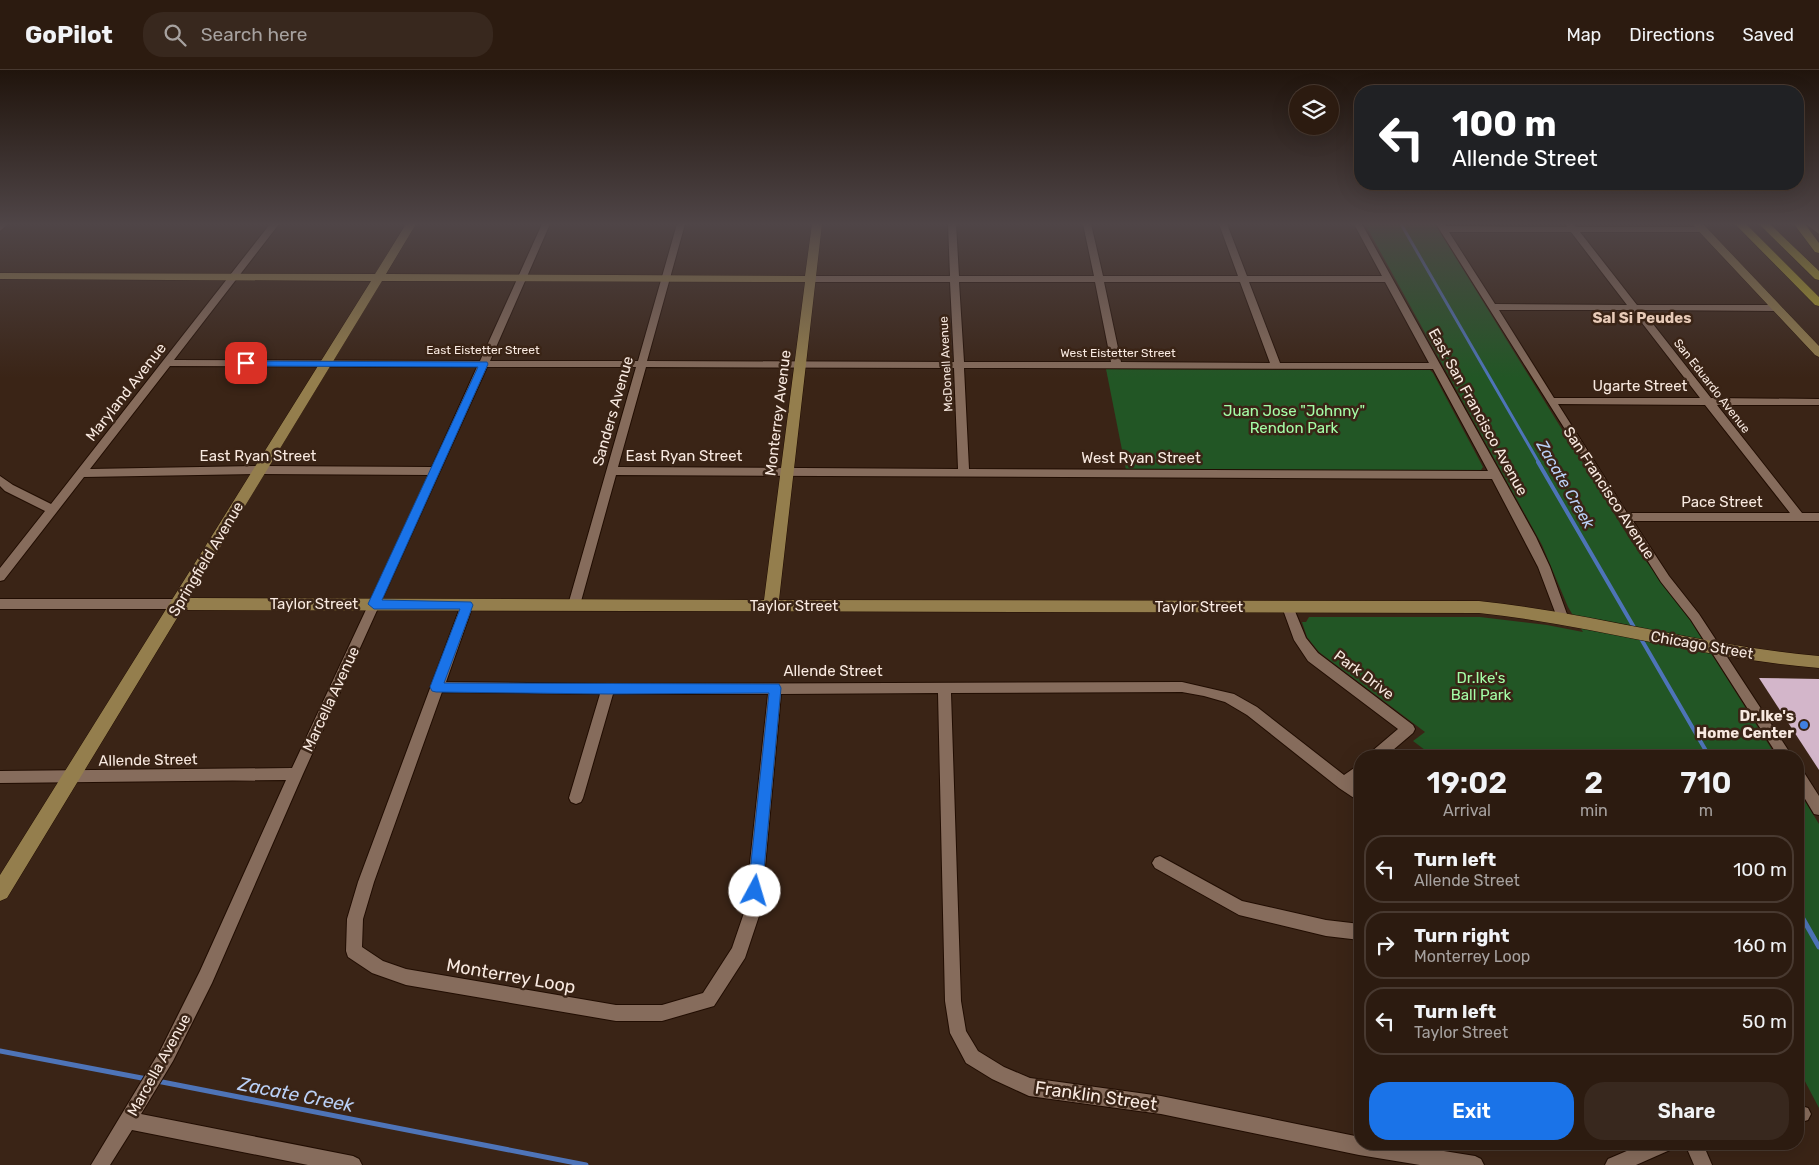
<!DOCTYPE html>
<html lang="en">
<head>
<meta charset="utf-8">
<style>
	:root { --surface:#2c1b10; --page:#38281e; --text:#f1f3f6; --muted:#a6a19f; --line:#483930; --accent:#1a73e8 }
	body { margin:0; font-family:Rubik,sans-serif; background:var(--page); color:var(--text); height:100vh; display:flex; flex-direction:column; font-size:19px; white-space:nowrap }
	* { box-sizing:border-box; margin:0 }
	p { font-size:16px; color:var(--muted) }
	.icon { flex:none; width:28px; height:28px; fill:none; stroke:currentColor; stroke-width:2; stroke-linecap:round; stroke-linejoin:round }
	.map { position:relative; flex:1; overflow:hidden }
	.panel { position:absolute; left:1354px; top:680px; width:450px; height:400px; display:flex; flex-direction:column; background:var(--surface); border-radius:20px; box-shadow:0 5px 20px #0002,0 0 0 1px var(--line) }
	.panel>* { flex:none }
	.top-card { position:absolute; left:1354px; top:15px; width:450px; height:105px; border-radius:20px; box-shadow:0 5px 20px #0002,0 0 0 1px var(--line); background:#202124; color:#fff; overflow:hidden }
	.fabs { position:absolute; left:1289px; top:15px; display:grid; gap:10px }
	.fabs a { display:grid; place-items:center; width:50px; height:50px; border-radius:50%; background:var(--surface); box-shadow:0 5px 20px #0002,0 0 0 1px var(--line); font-size:25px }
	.pin { position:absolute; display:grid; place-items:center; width:42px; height:42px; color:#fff; margin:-21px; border-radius:10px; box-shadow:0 2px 8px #0006 }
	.me { position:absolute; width:55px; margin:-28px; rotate:6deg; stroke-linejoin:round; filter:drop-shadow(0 0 4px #0008) }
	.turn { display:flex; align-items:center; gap:18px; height:105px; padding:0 15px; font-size:22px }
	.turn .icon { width:65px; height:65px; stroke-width:2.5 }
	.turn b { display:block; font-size:35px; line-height:42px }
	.eta { display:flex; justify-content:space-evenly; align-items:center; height:85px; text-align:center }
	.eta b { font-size:30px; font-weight:600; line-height:35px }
	.cta { display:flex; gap:10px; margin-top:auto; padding:10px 15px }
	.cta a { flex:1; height:58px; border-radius:20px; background:var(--accent); color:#fff; font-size:20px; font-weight:600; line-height:58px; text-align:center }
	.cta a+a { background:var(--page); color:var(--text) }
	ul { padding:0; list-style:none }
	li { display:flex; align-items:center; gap:15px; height:68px; margin:0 10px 8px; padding:0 5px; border:2px solid var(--line); border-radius:20px }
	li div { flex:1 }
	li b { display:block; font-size:19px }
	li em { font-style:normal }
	header { display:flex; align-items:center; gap:30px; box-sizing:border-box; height:70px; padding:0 25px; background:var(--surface); border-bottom:1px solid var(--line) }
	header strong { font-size:24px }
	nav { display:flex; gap:28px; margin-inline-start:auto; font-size:18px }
	.search { width:350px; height:45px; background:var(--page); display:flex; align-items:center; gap:12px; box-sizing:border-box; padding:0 18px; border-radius:20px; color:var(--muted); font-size:19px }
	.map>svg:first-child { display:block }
	.green { fill:#225625 }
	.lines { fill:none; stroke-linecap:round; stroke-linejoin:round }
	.stream-far2 { stroke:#4e74b8; stroke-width:3 }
	.stream-far1 { stroke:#4e74b8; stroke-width:4 }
	.stream { stroke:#4e74b8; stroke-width:5 }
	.building { fill:#d3b6ca }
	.street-casing { stroke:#210d02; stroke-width:2 }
	.secondary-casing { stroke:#210d02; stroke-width:1 }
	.highway-casing { stroke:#210d02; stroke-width:1 }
	.street { fill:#866c5c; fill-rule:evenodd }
	.secondary { fill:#947e4d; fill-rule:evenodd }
	.highway { fill:#b5a72a; fill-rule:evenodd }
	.route { fill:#1a73e8; stroke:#114b97 }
	.shop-dot { fill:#3f7fe0; stroke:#3a2416; stroke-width:2 }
	.labels { text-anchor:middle; stroke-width:5; stroke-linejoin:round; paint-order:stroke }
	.far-street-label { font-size:12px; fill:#f8e9e0; stroke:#3a2416 }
	.far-quarter-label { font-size:15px; font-weight:bold; fill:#e8cbb8; stroke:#3a2416 }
	.street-label { font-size:15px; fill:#f8e9e0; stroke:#3a2416 }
	.park-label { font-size:15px; fill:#a5fea7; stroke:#3a2416 }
	.poi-label { font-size:15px; font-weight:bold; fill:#f8e9e0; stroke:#3a2416; text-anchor:end }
	.water-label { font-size:16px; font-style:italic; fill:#bad0f6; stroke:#3a2416 }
	.near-street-label { font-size:18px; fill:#f8e9e0; stroke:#3a2416 }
	.near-water-label { font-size:19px; font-style:italic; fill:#bad0f6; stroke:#3a2416 }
</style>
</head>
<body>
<header>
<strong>GoPilot</strong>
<div class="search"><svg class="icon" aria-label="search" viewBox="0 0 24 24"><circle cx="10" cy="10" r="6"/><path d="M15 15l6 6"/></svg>Search here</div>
<nav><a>Map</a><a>Directions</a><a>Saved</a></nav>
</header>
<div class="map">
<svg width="1819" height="1095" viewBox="0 0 1819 1095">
	<rect width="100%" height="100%" fill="#3a2416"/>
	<g class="green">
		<polygon points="1365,154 1435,154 1631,471 1690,550 1776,686 1433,686 1413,671 1425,662 1319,582 1307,567 1302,552 1306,552 1309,547 1480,547 1547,555 1583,562 1568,537 1542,475"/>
		<polygon points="1106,299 1430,300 1433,303 1483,397 1481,400 1471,401 1126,400"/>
		<polygon points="1798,720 1819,754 1819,1038 1798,998"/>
	</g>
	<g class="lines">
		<polyline class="stream-far2" points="1401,154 1539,393"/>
		<g class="stream-far1">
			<polyline points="1538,392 1635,559"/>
			<polyline points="1640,567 1709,686"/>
		</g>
		<g class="stream">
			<polyline points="1798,840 1819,877"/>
			<polyline points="0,981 147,1009"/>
			<polyline points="157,1011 586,1095"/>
		</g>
	</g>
	<polygon class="building" points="1759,608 1819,609 1819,700"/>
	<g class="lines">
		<defs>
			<g id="street">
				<polygon points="0,154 8,154 0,161"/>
				<path d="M270,154h9l-105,136 306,1 62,-137h8l-60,137h148l39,-137h8l-38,137 307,1 -4,-80h-140l-5,-3 5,-3h140l-2,-52h8l3,52h135l-11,-52h8l12,52h135l-19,-52h8l20,52h135l-28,-52h8l174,313 14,30 18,50 -2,3h-8l-20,-53 -46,-88 -876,-4 -36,130 -2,3h-8l-2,-3 68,-238h-149l-184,407 -91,209 -39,78 -32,53 212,42 6,3 3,6h-54l-176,-35 -22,35h-19l70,-116 39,-78 86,-191 -286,3v-12l292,-3 137,-293 -169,-1 -176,3 -80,103 -4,1v-13l45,-57 -40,-20 -5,-5v-10l13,9 38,19zM959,212h136l16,80h-147zM1104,212h136l30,81 -149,-1zM1249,212h136l44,81h-149zM170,296l307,1 -45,100 -172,-1 -170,3zM646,297l308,1 4,101 -340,-2zM964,298l469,1 55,102 -519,-2z"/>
				<path d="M1436,154h8l2,2 121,1 -2,-3h9l2,3h126l3,1v4h-125l57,73h140l5,3 -5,3 -135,-1 69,88 108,1v6h-102l85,108h17v8h-186l36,55 30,38 93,142h-14l-87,-136 -30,-38zM1449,162h122l56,73 -132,-1zM1499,240h133l68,88h-146zM1558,334l147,1 85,108h-163z"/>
				<polygon points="0,529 179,529 183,531 185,534 183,537 179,539 0,539"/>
				<path d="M467,530l4,2 2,3 -27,77 162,2 574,-2 52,12 23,13 87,68 16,-11v15l-5,4 5,5v14l-21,-14 -92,-73 -22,-13 -21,-6 -22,-4 -231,1 10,308 5,30 12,20 26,16 26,11 131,18 199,41v7h40l75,12 6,3 3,6h-64l-61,-10 -198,-41 -132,-18 -37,-17 -26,-16 -16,-30 -5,-32 -7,-308 -157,1 -20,216 -16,48 -31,48 -52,15h-46l-210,-36 -34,-12 -24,-16 -2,-6 1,-32 11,-37 103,-277 2,-3zM442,622l158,2 -31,104 2,4 5,2 5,-2 2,-4 30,-104h155l-23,216 -13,38 -29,45 -41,12h-46l-210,-36 -23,-8 -21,-14 1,-28 11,-37z"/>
				<polygon points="1288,532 1292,534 1306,568 1318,583 1413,655 1415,659 1413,663 1386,686 1369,686 1371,682 1398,659 1308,591 1294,570 1282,537 1284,534"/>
				<polygon points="1798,699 1803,701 1819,726 1819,745 1814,744 1798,717"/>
				<polygon points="1160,786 1242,831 1326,850 1360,854 1360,870 1326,866 1239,845 1155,798 1152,793 1155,788"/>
				<polygon points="1798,1035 1808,1038 1811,1044 1808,1050 1798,1053"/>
				<polygon points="1643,1074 1673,1074 1670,1080 1636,1095 1605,1095 1608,1089"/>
				<polygon points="1685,1074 1703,1074 1712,1095 1694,1095"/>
			</g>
			<g id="secondary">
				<path d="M406,154h10l-30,50 419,2 7,-52h10l-43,376 700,1c114,12 225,45 340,55v12c-115,-9 -225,-43 -340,-55l-1297,-3 -175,288 -7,3v-26l371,-594 -371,-2v-6l375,1zM382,211l423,1 -41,318 -575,-2z"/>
				<polygon points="1692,154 1703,154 1819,276 1819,287 1815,285"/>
				<polygon points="1806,154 1818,154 1819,164"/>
			</g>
			<g id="highway">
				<polygon points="1735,154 1746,154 1819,227 1819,236 1815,235"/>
				<polygon points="1759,154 1770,154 1819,201 1819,210 1815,209"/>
				<polygon points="1794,154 1805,154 1819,173 1819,183 1815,182"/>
			</g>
		</defs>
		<use href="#street" class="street-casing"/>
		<use href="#secondary" class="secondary-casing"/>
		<use href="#highway" class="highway-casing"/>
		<use href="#street" class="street"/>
		<use href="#secondary" class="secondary"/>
		<use href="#highway" class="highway"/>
	</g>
	<linearGradient id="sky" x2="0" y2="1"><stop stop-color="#20140c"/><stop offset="0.5" stop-color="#4f4547"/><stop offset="1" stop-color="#4f4547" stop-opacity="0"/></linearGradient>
	<rect width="1819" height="308" fill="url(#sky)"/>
	<polygon class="route" points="243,291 487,292 488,294 382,530 471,532 473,535 444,613 779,614 781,618 762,821 760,826 755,828 750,826 748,821 769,623 608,624 436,622 432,621 430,617 460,539 374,539 368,534 478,297 246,296 243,295"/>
	<circle class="shop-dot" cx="1804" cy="655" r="5"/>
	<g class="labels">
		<g class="far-street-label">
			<text x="483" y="284">East Eistetter Street</text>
			<text x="1118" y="287">West Eistetter Street</text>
			<text transform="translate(946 294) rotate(-93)" y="4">McDonell Avenue</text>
			<text transform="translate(1712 316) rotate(52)" y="4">San Eduardo Avenue</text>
		</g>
		<g class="far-quarter-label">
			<text x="1642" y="253">Sal Si Peudes</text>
		</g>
		<g class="street-label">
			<text x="1640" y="321">Ugarte Street</text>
			<text transform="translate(126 322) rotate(-52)" y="5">Maryland Avenue</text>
			<text transform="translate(613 341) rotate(-74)" y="5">Sanders Avenue</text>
			<text transform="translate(1478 342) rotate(61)" y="5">East San Francisco Avenue</text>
			<text transform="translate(778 343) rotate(-83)" y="5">Monterrey Avenue</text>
			<text x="258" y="391">East Ryan Street</text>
			<text x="684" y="391">East Ryan Street</text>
			<text x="1141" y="393">West Ryan Street</text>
			<text transform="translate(1609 423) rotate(57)" y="5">San Francisco Avenue</text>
			<text x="1722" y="437">Pace Street</text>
			<text transform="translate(206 489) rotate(-59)" y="5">Springfield Avenue</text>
			<text x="314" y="539">Taylor Street</text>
			<text x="794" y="541">Taylor Street</text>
			<text x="1199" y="542">Taylor Street</text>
			<text transform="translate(1702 575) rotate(10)" y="5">Chicago Street</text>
			<text x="833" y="606">Allende Street</text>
			<text transform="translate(1364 605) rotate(37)" y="5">Park Drive</text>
			<text transform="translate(331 629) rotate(-65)" y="5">Marcella Avenue</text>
			<text transform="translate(148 690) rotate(-1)" y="5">Allende Street</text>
			<text transform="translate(159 995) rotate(-61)" y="5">Marcella Avenue</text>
		</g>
		<g class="park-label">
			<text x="1294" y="346">Juan Jose "Johnny"<tspan x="1294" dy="17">Rendon Park</tspan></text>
			<text x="1481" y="613">Dr.Ike's<tspan x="1481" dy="17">Ball Park</tspan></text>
		</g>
		<g class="poi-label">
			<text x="1794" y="651">Dr.Ike's<tspan x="1794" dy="17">Home Center</tspan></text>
		</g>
		<g class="water-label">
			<text transform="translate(1566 414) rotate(60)" y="6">Zacate Creek</text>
		</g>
		<g class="near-street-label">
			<text transform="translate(511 906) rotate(10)" y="6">Monterrey Loop</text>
			<text transform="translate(1096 1026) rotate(8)" y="6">Franklin Street</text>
		</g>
		<g class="near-water-label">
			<text transform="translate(296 1024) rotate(11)" y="7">Zacate Creek</text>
		</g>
	</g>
</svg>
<div class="fabs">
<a><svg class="icon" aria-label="layers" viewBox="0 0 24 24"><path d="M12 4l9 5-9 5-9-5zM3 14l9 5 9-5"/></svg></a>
</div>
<div class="pin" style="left:246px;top:293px;background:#d93025"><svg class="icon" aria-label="arrive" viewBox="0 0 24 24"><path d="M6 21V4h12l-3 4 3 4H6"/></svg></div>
<svg class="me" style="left:755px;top:821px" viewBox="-20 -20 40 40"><circle r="19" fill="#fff"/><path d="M0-13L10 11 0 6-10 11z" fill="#1a73e8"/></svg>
<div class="top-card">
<div class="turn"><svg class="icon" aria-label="left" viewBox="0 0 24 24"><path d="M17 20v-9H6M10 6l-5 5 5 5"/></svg><div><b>100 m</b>Allende Street</div></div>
</div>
<section class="panel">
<div class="eta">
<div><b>19:02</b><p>Arrival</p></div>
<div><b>2</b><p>min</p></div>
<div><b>710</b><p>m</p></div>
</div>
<ul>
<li><svg class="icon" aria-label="left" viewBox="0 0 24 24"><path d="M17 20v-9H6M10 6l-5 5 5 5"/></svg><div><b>Turn left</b><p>Allende Street</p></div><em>100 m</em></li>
<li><svg class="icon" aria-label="right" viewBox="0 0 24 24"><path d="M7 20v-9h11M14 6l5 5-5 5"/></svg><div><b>Turn right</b><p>Monterrey Loop</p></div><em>160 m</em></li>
<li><svg class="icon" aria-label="left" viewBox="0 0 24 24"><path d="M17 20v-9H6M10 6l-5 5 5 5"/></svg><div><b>Turn left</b><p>Taylor Street</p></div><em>50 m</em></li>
</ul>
<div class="cta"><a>Exit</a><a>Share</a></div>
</section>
</div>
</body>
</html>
